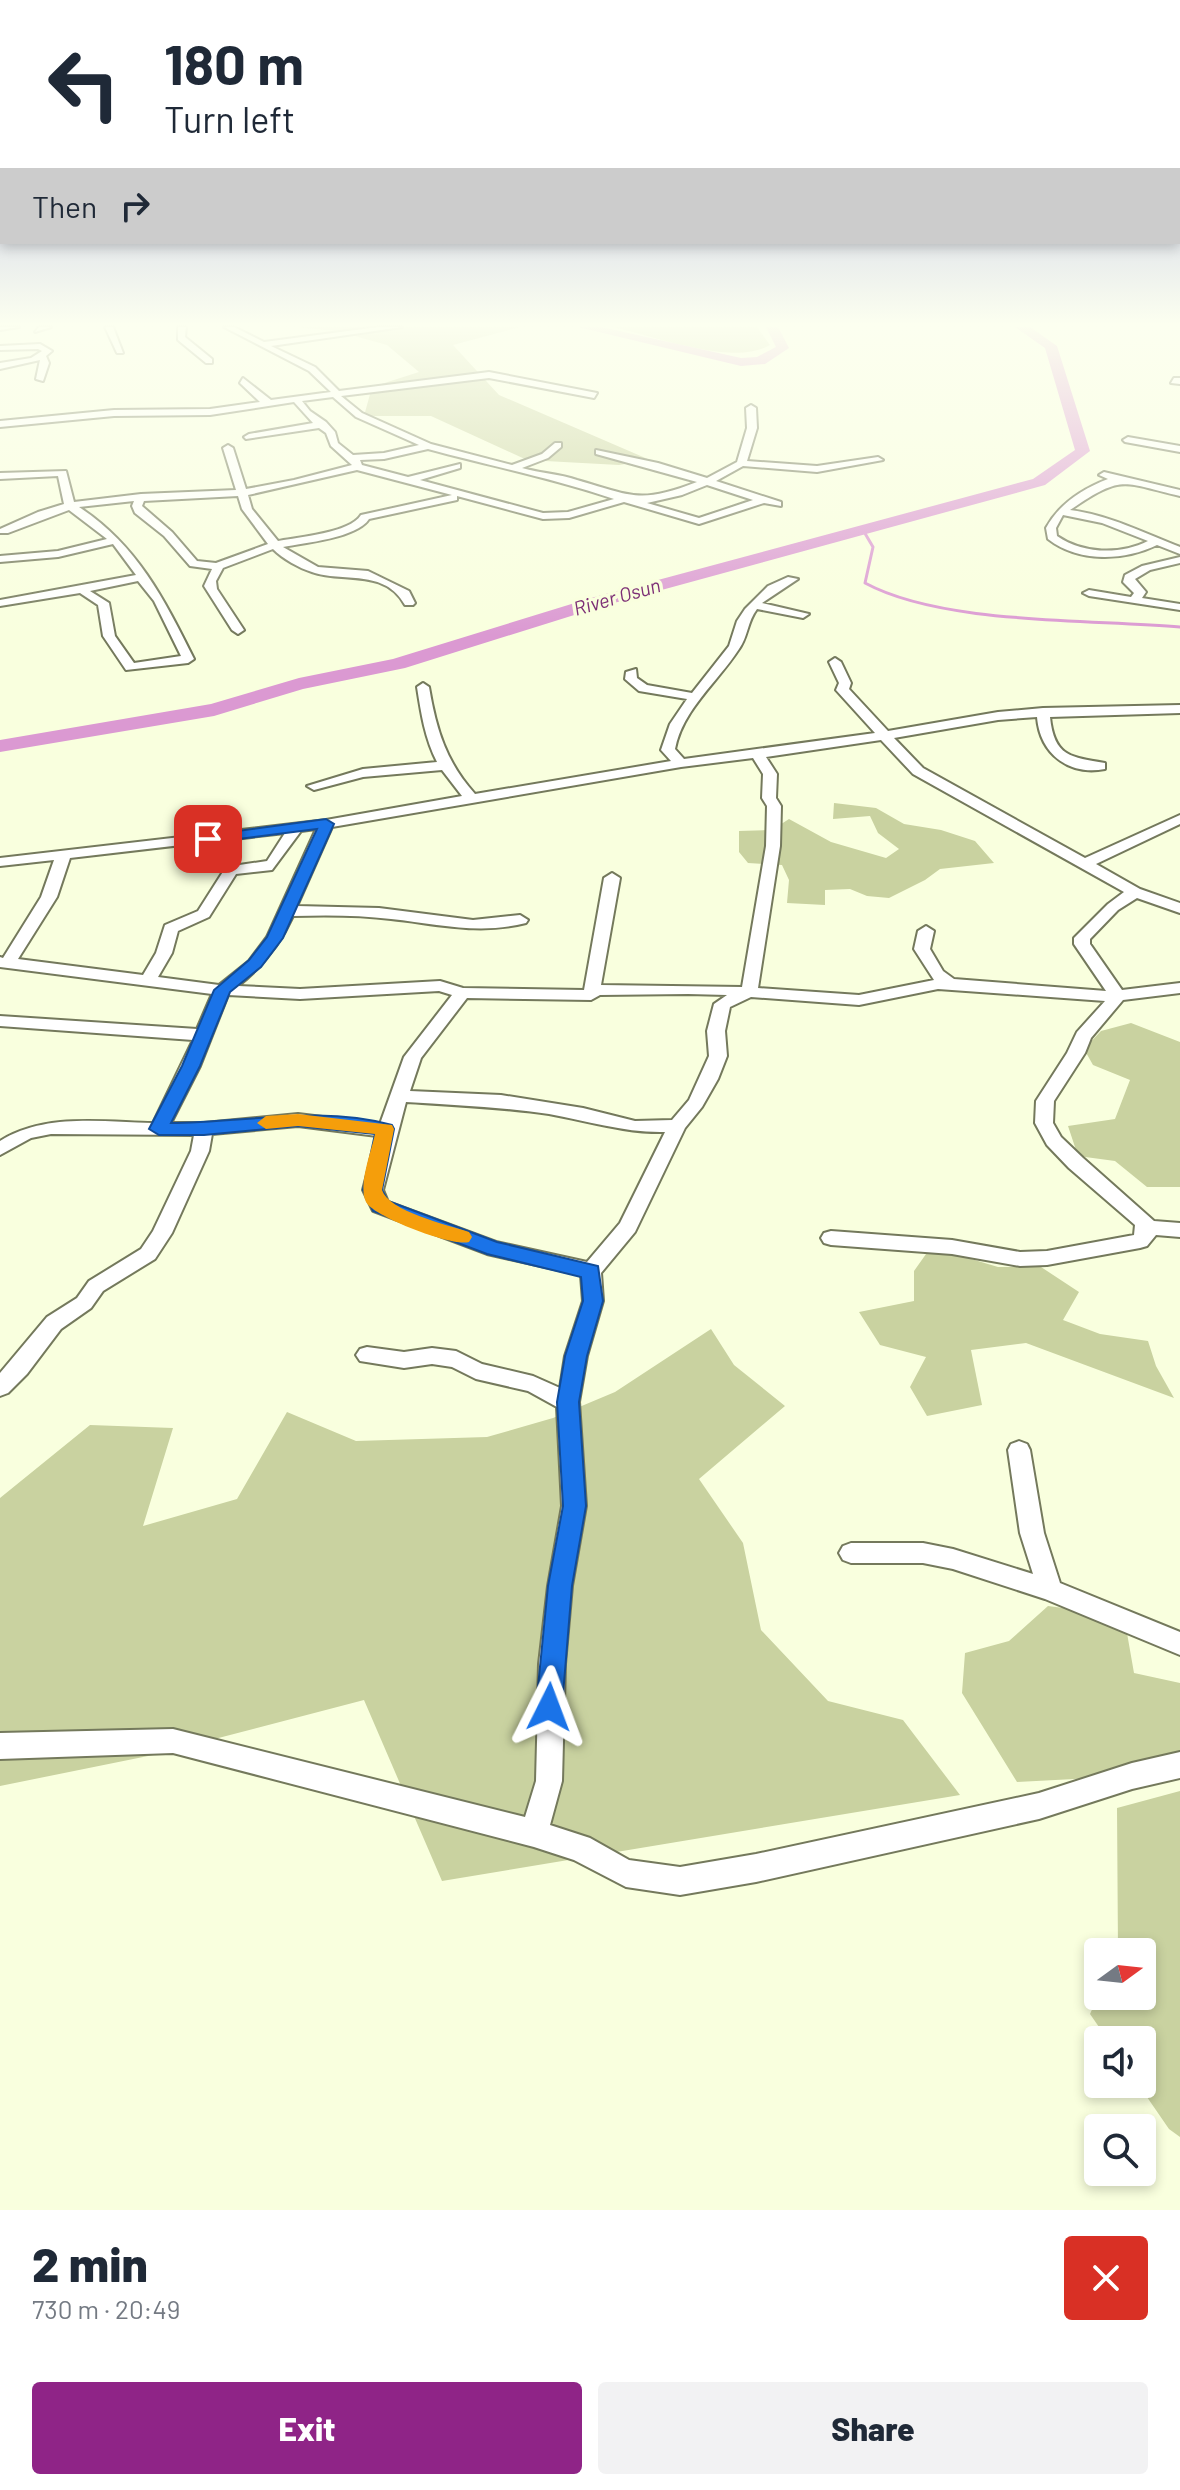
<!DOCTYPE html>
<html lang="en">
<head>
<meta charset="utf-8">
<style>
	:root { --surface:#fff; --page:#f2f2f3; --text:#1f2937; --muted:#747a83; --accent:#8f2487 }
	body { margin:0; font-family:Barlow,sans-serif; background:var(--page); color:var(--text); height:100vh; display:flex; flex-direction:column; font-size:30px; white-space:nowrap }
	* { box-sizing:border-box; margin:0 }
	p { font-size:26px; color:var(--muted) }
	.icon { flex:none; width:44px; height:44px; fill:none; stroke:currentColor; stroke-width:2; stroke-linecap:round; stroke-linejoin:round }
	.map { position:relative; height:2210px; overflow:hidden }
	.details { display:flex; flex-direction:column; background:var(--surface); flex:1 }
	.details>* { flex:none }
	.hud { position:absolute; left:0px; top:0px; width:1180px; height:244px; box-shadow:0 4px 12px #0003; background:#fff; color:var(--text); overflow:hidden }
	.needle { width:52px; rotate:75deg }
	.buttons { position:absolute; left:1084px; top:1938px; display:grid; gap:16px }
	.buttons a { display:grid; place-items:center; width:72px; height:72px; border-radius:8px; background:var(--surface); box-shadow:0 4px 12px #0003; font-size:40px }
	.pin { position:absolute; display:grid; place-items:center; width:68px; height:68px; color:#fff; margin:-34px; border-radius:16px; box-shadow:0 4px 12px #0006 }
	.me { position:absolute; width:88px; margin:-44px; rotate:3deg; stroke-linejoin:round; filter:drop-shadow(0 0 6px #0008) }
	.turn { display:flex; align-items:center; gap:28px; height:168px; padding:0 32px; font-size:36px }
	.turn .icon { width:104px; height:104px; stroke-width:2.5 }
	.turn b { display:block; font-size:56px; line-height:68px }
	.then { display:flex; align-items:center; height:76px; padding:0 32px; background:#0003; gap:16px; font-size:30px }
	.round { display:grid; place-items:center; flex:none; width:84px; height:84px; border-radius:8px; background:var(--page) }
	.headline { display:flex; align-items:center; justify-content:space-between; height:136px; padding:0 32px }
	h1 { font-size:48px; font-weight:800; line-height:60px }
	.button { display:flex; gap:16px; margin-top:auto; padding:16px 32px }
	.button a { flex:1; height:92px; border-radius:8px; background:var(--accent); color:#fff; font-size:32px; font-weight:800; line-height:92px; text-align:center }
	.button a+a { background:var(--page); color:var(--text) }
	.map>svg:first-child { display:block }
	.green { fill:#c9d2a0 }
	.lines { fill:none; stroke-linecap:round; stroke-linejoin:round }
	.stream { stroke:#db99d2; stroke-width:3 }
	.river { fill:#db99d2; fill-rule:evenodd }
	.minor-casing { stroke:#74795c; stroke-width:4 }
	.minor { fill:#fff; fill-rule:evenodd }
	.route { fill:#1a73e8; stroke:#114b97; stroke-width:2 }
	.slow { fill:#f59e0b }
	.labels { text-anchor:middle; stroke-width:7; stroke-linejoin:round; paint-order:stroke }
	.far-water-label { font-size:20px; font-style:italic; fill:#7c2e75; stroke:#f9ffde }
</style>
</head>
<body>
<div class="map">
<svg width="1180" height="2210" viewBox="0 0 1180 2210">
	<rect width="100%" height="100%" fill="#f9ffde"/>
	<g class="green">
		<polygon points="296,327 520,327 453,345 499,395 650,460 619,465 527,460 431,416 364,416 372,387 419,372 387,345 337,331"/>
		<path d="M613,327h144l13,18c-35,22 -117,-9 -157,-18z"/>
		<polygon points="834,803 876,808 904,824 941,830 975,841 994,863 940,869 925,880 889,898 867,896 850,889 825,890 825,905 787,903 789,880 782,865 748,863 739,852 739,831 772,830 789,819 831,842 886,858 899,849 878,833 870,816 833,819"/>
		<polygon points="1131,1023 1180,1042 1180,1187 1147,1187 1115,1161 1078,1156 1068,1126 1115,1119 1130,1080 1093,1065 1084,1049 1101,1031"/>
		<polygon points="931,1247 998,1267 1041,1267 1079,1292 1063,1320 1100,1334 1148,1341 1156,1366 1174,1398 1026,1343 971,1350 982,1405 927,1416 910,1387 926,1357 880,1345 859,1312 914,1301 914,1271"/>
		<polygon points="711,1329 734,1365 785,1406 699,1479 743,1543 761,1630 828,1701 903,1720 960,1795 442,1881 364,1700 153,1755 0,1786 0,1498 90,1425 173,1428 143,1526 237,1499 287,1412 356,1441 487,1437 553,1418 615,1392"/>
		<polygon points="1048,1606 1124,1616 1134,1673 1180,1683 1180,1764 1132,1776 1017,1782 962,1693 965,1653 1009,1641"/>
		<polygon points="1180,1791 1180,2137 1169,2129 1138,2084 1142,2084 1142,2040 1108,2040 1090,2014 1098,1996 1142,1996 1142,1952 1118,1952 1117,1808"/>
	</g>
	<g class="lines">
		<path class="stream" d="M863,530l10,17 -8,36c78,42 225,36 315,44"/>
		<g class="river">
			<polygon points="578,327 601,327 741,358 757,357 776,347 766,327 778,327 789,348 765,364 741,366"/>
			<polygon points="1015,327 1030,327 1057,346 1090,451 1045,485 603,606 405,668 303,689 214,716 0,752 0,740 211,704 299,678 393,659 591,598 1033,479 1075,450 1045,348"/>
		</g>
		<defs>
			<g id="minor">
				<polygon points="0,327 19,327 0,330"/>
				<polygon points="39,327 51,327 35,332"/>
				<polygon points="105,327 113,327 123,353 117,353"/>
				<polygon points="178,327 186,327 185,337 212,359 212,363 206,363 178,340"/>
				<path d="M224,327h10l30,15 114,-15h24l-131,19 44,21 24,24 150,-19 108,21 -3,5 -105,-20 -148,18 21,17 69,31 81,21 30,-11 13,-11h6v4l-13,11 -26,10c18,5 38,6 55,12 55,16 63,24 120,2l-101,-28v-4l62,13 49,15 30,-16 10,-34 -1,-20 5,-3 5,3 1,20 -10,33 70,5 61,-9 5,3 -66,12 -74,-6 -27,15 65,21v4l-17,-3 -65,21 -75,-22 -55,16 -26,1 -86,-23v4l-88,19c-12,19 -65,24 -86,28l35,20 50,4 41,20 6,12 -2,2h-8c-20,-37 -63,-22 -93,-33 -13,-4 -29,-13 -39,-23l-50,19 -7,13 1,8 27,41 -6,4 -6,-4 -28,-44 8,-17 -22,-3 -26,-30 -29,-23 -3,-7 2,-5 -55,6c58,38 85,92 115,152l-6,4 -62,7 -23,-34 -5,-31 -18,-12 -80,13v-6l136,-25 -23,-31 -55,13 -58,5v-6l58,-5 49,-12 -38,-29 -61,23h-8v-4l38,-17 26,-8 -6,-28 -58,3v-6l66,-2 8,31 67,-8 95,-4 -13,-42 5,-3 5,3 13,41 48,-9 58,-15 -21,-19 -5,-13 -7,-5 -73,11 -2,-2 5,-3 64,-11 -19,-21 -84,13 -96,1 -114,11v-6l114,-11 96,-1 50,-7 -20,-19 3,-5 28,22 60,-8 -22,-21zM333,397l23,20 63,28 -35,8 -31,2 -15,-12 -3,-11 -9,-10 -16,-11 -8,-10zM428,449c62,17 125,29 186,50l-46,13 -25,1 -123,-33 40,-12v-4l-52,13 -46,-12 -2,-5 24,-1zM357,470l95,25 -91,20c-11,18 -62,22 -83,26l-26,-32 -4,-14zM707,485l46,15 -54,18 -52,-15 35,-8zM238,496l4,13 26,35 -52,19 -19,-2 -25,-29 -30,-26 2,-5zM138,581l16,20 27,55 -47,7 -19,-27 -6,-33 -19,-12z"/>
				<polygon points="40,344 52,351 46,356 49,363 43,381 36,379 40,360 0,369 0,363 31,358 42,351 38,349 0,350 0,346"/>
				<polygon points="1174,378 1180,378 1180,384 1171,383"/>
				<polygon points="1128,437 1180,446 1180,452 1125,442 1123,440"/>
				<path d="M1104,472l76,18v6c-59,-14 -57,-22 -110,14 39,5 74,23 110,37v7l-23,-9c-33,16 -78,18 -109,-6l-2,-11c13,-24 36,-39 62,-49l-9,-4zM1063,515l39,8 46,18c-28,14 -65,13 -91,-5l-1,-8z"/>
				<polygon points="1180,557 1180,563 1150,570 1135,579 1146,592 1142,598 1180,604 1180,610 1089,596 1083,593 1089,590 1131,597 1134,593 1123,582 1125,575 1142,566"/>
				<path d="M788,577l10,2 -36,24 47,11 -6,4 -46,-9c-10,13 -9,28 -18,40 -22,34 -56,60 -64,100l9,10 191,-26 -39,-43 3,-7 -10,-21 6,-4 6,4 10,21 -2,6 39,42 110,-19 45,-4 137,-3v8l-130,4c4,40 21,40 55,46v6c-36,7 -65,-15 -68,-52l-39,3 -104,18 29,30 162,90 95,-43v9l-84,40 44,25 40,14v10l-43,-15 -19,12 -28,29v5l32,46 58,-7v10l-57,7 -32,38 -6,15 -31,48 -1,22 8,14 22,21 71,63 26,2v14l-24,-2 -9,11 -7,2 -93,17 -27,1 -68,-12 -121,-9 -7,-2 -3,-5 3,-5 7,-2 121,9 68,12 27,-1 87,-16 1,-10 -66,-57 -22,-23 -12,-22 1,-22 31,-48 10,-21 28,-31 -167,-12 -79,16 -108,-8 -21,10 -5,24 2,25 -9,23 -16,28 -17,21 -50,104 -34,41 2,28 -16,55 -8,46 7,104 -14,80 -7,78 -3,117 -12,44 40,13 39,22 51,7 76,-13 283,-61 93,-30 48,-11v26l-48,11 -93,30 -283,63 -76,13 -54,-8 -52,-27 -40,-13 -361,-94 -173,6v-26l173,-4 352,88 11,-36 3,-117 9,-78 14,-80 -5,-99 -29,-16 -52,-12 -24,-12 -20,-3 -28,4 -44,-7 -4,-6 4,-6 7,-2 37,5 28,-4 24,3 26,13 51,12 27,12 5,-32 18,-55 -2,-26 -94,-21 -114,-43 -10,-21 14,-54 -79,-10 -86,8 -3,17 -37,82 -17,26 -52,32 -12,17 -30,21 -34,45 -19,19 -8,3v-23l47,-56 30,-19 12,-17 52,-32 12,-18 38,-80 3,-16 -143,-1 -20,4 -31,17v-14c45,-28 102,-19 153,-18l40,-83 -193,-14v-10l197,13 15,-35 -212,-27v-10l3,1 38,-61 13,-37 -54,6v-8l326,-38 136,-24 -20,-26 -79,7 -49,13 -7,-4 56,-17 74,-7c-12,-23 -16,-49 -20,-75l6,-4 6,4c7,42 17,75 46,107l196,-33 -10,-11 9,-26 17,-25 -48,-8 -14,-12 1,-7 10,-3 1,9 10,7 45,8 37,-47 8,-25 8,-12 23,-23zM881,740l32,34 211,118 -16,12 -34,34v6l32,47 -152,-12 -11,-8 -13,-22 4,-18 -8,-5 -8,5 -4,18 20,31 -75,15 -101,-7 22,-142 1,-40 -5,-8 1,-24 -11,-17zM753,758l10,16 -1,24 5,8 -1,40 -24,141 -141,-2 19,-107 -8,-5 -8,5 -20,112 -121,-2 -23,-7 -140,8 -62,-3c25,-20 42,-41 55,-70 33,-1 66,-1 98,3 47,5 88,16 135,4l2,-3 -8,-5 -47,5 -94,-12 -82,-2 35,-79 349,-60zM316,829l-49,108 -18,24 -30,24 -61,-8 14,-24 6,-22 31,-14 27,-43 36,-4 29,-39zM285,833l-18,28 -41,6 -28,44 -33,14 -9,28 -13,22 -125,-16 39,-62 13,-39zM439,991l13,4 -48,62 -24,67 -82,-10 -94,9h-33l29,-57 28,-71 72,4zM688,994l39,1 -13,9 -7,27 2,25 -20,44 -17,20 -37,1 -52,-13 -82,-13 -91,-4 11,-33 46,-60 124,2 9,-5zM406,1102c48,3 95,5 143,12 39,7 76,19 116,18l-45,91 -33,39 -91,-20 -108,-40 -5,-12z"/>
				<polygon points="1019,1441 1027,1444 1030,1450 1044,1533 1060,1583 1180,1632 1180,1655 1045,1599 953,1569 923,1563 851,1563 843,1560 839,1553 843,1546 851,1543 923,1543 953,1549 1033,1574 1020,1533 1008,1450 1011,1444"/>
			</g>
		</defs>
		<use href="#minor" class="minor-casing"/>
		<use href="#minor" class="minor"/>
	</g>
	<linearGradient id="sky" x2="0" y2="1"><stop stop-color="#a3a9df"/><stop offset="0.51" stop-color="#fcfff0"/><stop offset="1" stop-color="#fcfff0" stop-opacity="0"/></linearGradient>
	<rect width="1180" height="636" fill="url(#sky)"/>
	<path class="route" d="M326,819l8,5 -51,114 -22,29 -31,25 -30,74 -29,57c73,0 148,-18 221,2l2,4 -12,61 6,11 109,41 101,24 5,35 -16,55 -8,46 7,104 -14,80 -10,121 -4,9 -9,4 -9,-4 -4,-9 12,-121 15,-80 -6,-104 8,-46 18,-55 -2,-24 -94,-23 -114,-43 -10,-21 12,-56 -77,-8 -94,9h-45l-10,-6 33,-63 32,-76 35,-30 18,-23 50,-108 -109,14 -7,-4 7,-4z"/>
	<path class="slow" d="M298,1114l94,11 2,4 -12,61c6,21 66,35 87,42l3,5 -3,5c-16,5 -95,-25 -103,-40 -8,-18 5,-49 9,-68l-77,-8 -32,3 -9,-6 9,-7z"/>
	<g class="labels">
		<g class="far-water-label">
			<text transform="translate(617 597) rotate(-16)" y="7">River Osun</text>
		</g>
	</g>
</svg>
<div class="buttons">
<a><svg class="needle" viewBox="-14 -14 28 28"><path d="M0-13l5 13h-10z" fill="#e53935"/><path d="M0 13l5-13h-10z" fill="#747a83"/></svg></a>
<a><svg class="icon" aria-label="sound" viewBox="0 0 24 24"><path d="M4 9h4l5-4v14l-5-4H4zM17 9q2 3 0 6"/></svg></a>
<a><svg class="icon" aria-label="search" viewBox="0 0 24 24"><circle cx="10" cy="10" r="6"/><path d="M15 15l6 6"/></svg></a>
</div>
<div class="pin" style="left:208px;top:839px;background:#d93025"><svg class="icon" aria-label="arrive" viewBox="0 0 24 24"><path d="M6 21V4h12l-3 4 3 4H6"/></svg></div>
<svg class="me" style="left:549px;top:1707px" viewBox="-20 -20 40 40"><path d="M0-17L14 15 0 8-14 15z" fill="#1a73e8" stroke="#fff" stroke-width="4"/></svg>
<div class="hud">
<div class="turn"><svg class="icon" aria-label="left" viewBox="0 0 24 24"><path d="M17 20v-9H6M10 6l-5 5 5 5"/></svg><div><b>180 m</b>Turn left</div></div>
<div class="then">Then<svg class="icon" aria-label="right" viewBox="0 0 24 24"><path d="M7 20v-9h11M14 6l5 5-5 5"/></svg></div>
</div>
</div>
<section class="details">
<div class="headline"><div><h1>2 min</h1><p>730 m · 20:49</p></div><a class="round" style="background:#d93025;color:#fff"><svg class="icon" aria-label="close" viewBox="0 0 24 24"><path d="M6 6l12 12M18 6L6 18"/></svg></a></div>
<div class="button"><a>Exit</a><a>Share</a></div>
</section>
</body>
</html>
